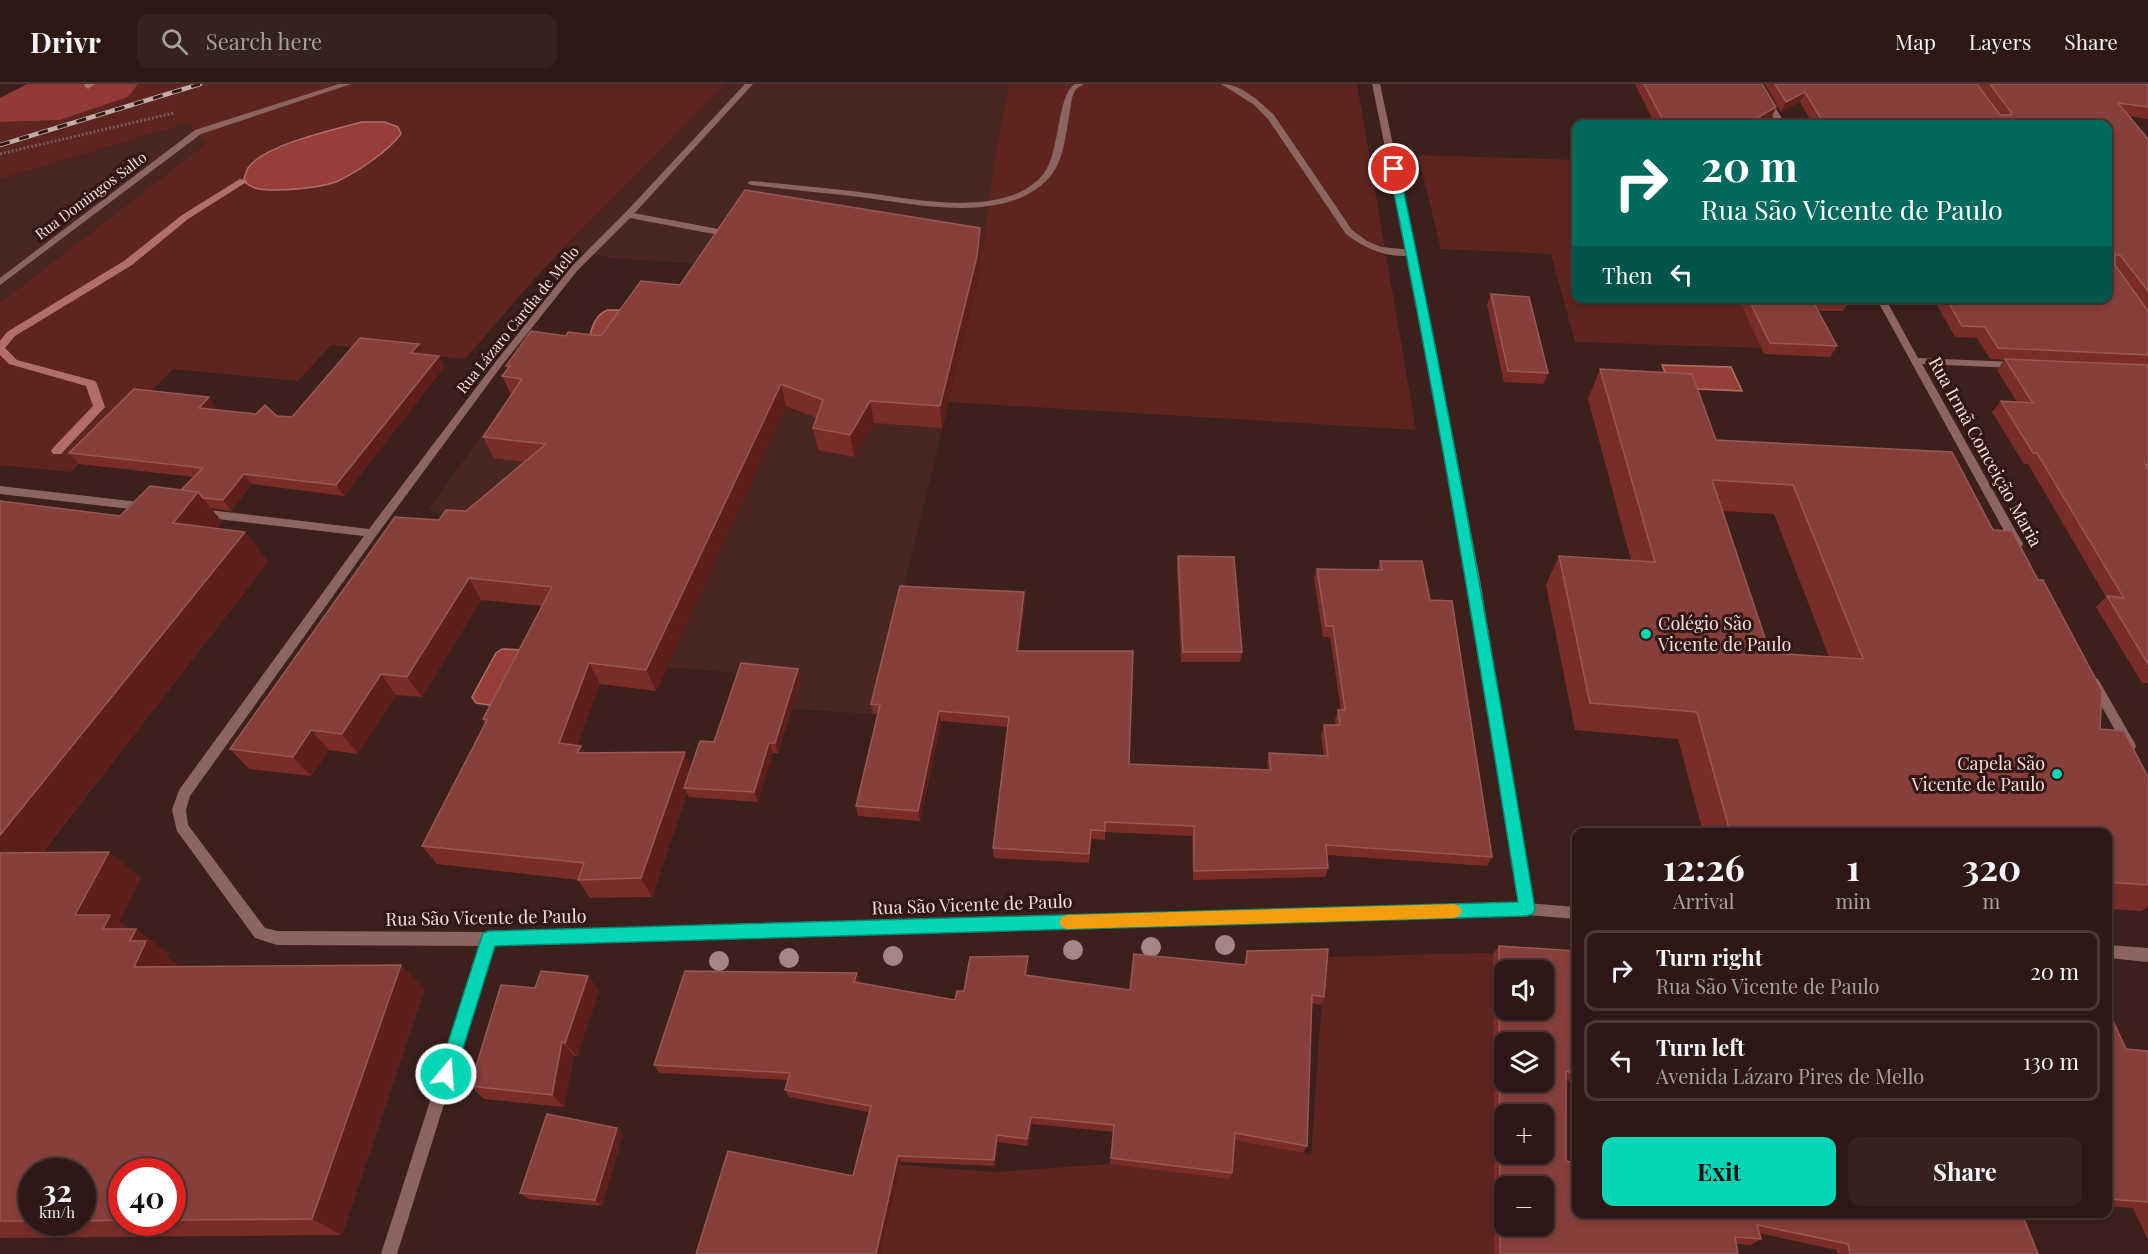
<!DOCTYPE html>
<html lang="en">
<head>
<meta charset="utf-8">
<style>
	:root { --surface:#2d1815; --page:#35211e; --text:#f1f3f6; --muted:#a7a0a0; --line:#483734; --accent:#06d5b6 }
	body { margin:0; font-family:"Playfair Display",serif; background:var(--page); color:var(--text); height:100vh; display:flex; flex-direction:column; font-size:22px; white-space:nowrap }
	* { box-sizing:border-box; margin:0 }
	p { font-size:20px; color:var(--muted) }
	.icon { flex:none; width:33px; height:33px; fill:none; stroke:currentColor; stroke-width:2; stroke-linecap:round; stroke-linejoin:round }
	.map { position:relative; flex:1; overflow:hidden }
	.sheet { position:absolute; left:1572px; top:744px; width:540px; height:390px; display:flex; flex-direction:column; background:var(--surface); border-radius:12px; box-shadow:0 3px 9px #0003,0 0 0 2px var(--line) }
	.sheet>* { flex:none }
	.top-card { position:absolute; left:1572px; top:36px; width:540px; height:183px; border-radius:12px; box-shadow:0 3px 9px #0003,0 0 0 2px var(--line); background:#00695c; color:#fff; overflow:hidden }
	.buttons { position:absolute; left:1494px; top:876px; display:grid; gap:12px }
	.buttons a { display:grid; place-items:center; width:60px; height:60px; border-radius:12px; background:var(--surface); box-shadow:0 3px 9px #0003,0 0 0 2px var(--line); font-size:30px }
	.speed { position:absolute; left:18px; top:1074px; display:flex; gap:12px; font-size:30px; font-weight:700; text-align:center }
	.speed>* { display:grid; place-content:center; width:78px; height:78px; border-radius:50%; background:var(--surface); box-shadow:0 3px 9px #0003,0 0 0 2px var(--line); line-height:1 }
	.speed small { font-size:15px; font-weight:400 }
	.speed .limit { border:9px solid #d22; background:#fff; color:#111 }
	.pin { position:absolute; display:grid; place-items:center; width:51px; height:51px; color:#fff; margin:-26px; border:3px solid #fff; border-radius:50%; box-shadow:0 2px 6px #0007 }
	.me { position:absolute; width:66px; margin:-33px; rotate:18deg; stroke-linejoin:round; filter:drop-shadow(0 0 4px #0008) }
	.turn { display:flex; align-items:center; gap:21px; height:126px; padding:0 30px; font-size:27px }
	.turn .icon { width:78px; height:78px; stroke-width:2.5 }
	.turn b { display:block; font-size:42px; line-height:51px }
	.then { display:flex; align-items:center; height:57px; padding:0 30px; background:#0003; gap:12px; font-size:22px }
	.eta { display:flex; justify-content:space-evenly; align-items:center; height:102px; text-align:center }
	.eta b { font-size:36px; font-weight:700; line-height:42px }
	.cta { display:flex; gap:12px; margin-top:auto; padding:12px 30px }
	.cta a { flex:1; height:69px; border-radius:12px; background:var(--accent); color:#111; font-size:24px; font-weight:700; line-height:69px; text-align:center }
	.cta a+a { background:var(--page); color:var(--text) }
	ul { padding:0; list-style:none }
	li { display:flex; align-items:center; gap:18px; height:81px; margin:0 12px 9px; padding:0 18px; border:3px solid var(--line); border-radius:12px }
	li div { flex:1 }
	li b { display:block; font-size:22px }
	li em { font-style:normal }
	header { display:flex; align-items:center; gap:36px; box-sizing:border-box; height:84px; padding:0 30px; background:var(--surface); border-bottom:2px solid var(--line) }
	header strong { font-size:28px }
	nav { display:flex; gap:33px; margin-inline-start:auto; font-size:21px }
	.search { width:420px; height:54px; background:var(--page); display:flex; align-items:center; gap:15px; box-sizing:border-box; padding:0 21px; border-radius:12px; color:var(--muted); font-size:22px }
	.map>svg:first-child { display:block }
	.built { fill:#492622 }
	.green { fill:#5e2520 }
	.forest { fill:#913b34 }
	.water { fill:#953f38; stroke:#b26f6a; stroke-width:1.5 }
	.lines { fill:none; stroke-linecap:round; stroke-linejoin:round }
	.stream { fill:#b26f6a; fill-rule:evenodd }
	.path { stroke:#755b58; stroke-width:3; stroke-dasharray:2 2; stroke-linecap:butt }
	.service { fill:#8d6560; fill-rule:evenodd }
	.minor { fill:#8d6560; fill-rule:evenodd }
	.tertiary { fill:#8d6560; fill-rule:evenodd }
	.rail-casing { stroke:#c3adaa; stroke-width:4.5 }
	.rail { stroke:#321613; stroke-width:3; stroke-dasharray:10; stroke-linecap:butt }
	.tree { fill:#a38784 }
	.wall { fill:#7a2c28; fill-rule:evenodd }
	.shaded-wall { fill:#5c1f1b }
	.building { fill:#873f3b; stroke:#985854; stroke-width:1.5; fill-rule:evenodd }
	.route { fill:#06d5b6; stroke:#048a76; stroke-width:1.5 }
	.slow { fill:#f59e0b }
	.poi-dot { fill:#06d5b6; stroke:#321613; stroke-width:2 }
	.labels { text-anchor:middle; stroke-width:6; stroke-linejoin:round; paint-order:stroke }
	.far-street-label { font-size:15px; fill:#f4e0dd; stroke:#321613 }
	.street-label { font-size:18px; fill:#f4e0dd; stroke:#321613 }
	.poi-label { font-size:18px; fill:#f4e0dd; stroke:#321613; text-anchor:start }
</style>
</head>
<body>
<header>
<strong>Drivr</strong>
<div class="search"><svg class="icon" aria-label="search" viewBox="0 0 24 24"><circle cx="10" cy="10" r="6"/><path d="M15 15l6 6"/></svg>Search here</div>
<nav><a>Map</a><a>Layers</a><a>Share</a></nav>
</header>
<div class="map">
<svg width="2148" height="1170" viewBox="0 0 2148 1170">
	<rect width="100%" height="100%" fill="#3c201c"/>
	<g class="built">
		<polygon points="725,0 1009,0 994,77 979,194 873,630 792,625 800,595 667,583 703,502 577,497 429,425 485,347 642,365 714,181 612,174 565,164"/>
		<polygon points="188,39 207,59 0,219 0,95"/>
	</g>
	<g class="green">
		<polygon points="138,0 725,0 537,192 465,275 331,261 298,297 173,285 71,388 0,381 0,219 207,59 188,39 0,95 0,38 60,36 128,13"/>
		<polygon points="1009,0 1357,0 1416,346 949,318 979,194 994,77"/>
		<polygon points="1418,71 1576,76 1576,214 1738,215 1762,264 1575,258 1551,170 1441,165"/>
		<polygon points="1481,869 1493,870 1494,1170 880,1170 900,1081 995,1088 1110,1080 1177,1088 1233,1055 1311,1071 1325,873"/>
	</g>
	<polygon class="forest" points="27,0 138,0 128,13 60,36 0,38 0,14"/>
	<g class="water">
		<path d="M362,38h23l13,5 3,7c-14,18 -42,37 -63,47 -17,7 -65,12 -83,7 -4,-1 -9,-5 -12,-7 2,-4 3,-10 5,-13 15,-23 88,-39 114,-46z"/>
		<path d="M608,226h11l-14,31 -15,-6c2,-8 7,-22 18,-25z"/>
		<polygon points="1662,281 1731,283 1742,307 1671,304"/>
		<polygon points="502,565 524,566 495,622 476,619 472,613 496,569"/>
	</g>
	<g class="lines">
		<g class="stream">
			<polygon points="85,0 95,0 88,5 84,2"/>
			<polygon points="240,95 248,97 188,135 132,181 15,252 5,264 17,276 95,297 97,300 105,323 61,370 53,370 51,367 53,364 93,322 86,302 9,280 0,271 0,257 7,248 124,177 182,131"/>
		</g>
		<polyline class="path" points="0,70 174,29"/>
		<g class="service">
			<path d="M1075,0h9c-3,2 -6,3 -8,5 -4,5 -5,15 -6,22 -4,21 -6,52 -22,68 -44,46 -133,25 -188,18 -36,-4 -73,-8 -109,-12l-4,-2 4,-2c36,3 73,7 109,11 51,6 148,29 184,-19 16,-20 13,-79 31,-89z"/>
			<path d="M1221,0c21,0 39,18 53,31l78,115 15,11 14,6 31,3 3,1v4c-25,4 -49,-5 -69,-21l-78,-115 -15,-15z"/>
			<polygon points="628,128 729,147 733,150 729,153 625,133 625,129"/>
		</g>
		<g class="minor">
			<polygon points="339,0 351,0 201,50 0,201 0,194 195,46"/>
			<polygon points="745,0 753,0 631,133 577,187 503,280 376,452 190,712 186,726 188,741 265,844 277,847 489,848 494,850 496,855 494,860 489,862 277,861 255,854 177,747 172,726 179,706 364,452 201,433 196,429 201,425 369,445 497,276 571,183 625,129"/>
			<polygon points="1372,0 1380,0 1435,258 1480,495 1534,825 1532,829 1527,831 1522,829 1520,825 1468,495 1425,258"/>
			<polygon points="1754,0 1762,0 1785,40 1777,40"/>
			<polygon points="1876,214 1885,214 1918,274 2015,278 2020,281 2015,284 1922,280 2023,460 2021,463 2013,463"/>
			<polygon points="0,402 148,419 153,423 148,427 0,410"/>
			<polygon points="2094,593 2098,595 2134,658 2136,662 2134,666 2130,667 2126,666 2088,598 2090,595"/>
		</g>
		<g class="tertiary">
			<polygon points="1527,819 1576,823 1576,835 1527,831 494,861 397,1170 381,1170 482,855 484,850 489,848"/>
			<polygon points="2108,861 2148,864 2148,878 2108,874"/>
		</g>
		<defs>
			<polyline id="rail" points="0,61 200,0"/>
		</defs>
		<use href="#rail" class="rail-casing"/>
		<use href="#rail" class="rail"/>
	</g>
	<g class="tree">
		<circle cx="1225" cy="861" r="10"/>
		<circle cx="1151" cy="863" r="10"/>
		<circle cx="1073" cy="866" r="10"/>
		<circle cx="893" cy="872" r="10"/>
		<circle cx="789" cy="874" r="10"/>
		<circle cx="719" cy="877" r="10"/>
	</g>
	<g class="wall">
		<polygon points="1635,0 1762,0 1776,23 1771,34 1759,40 1655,40"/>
		<polygon points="1765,0 2148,0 2148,35 2129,32 2148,55 2148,599 2142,599 2096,523 2106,513 2028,380 2024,380 1992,328 2001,317 2017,318 1997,286 2004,276 1990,275 1977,254 1955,253 1933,214 2108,214 2108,40 1813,40 1800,18 1781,28"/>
		<polygon points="980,144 982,166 979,194 942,344 874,339 854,373 818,366 813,344 817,334 786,322 656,607 600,600 577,661 585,669 692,682 714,658 798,585 801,595 778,669 773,669 758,718 689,713 687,709 652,813 590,814 578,796 437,780 422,762 485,639 483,635 542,522 481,516 422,613 396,611 358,670 329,666 311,692 249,685 230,665 439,436 466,427 524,378 494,374 483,353 511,311 502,292 508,285 506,282 566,252 601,252 680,201"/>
		<polygon points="1491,210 1548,289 1543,300 1504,298 1487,221"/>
		<polygon points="1738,214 1848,214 1849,217 1843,227 1818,227 1837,262 1830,273 1764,270"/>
		<path d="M424,270l15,2 5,11 -100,129 -92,-12 -21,27 -20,-3 11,14 -5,6 28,4 23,30 -226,291 67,-1 32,26 -22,44 10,7 40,24 -2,4 11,8v1l247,22 -83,247 -342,3v-737l120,15 61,-26 13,-13 -115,-13 -10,-11 148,-45 -2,2 77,7zM32,1088h50v50h-50zM122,1088h50v50h-50z"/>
		<path d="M1600,285l116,71 236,12 148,277 48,48v130l-7,4 -33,-2v-77h-405l-25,-93 -103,-9 -29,-145 13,-29 72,4 -43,-161zM1723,427l51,3 55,143 -59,-4z"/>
		<polygon points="1178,472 1242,568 1240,578 1181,578 1177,483"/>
		<polygon points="1380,477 1430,516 1492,773 1487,782 1327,771 1328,784 1325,793 1193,796 1192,752 1105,748 1105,756 1091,755 1089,779 994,774 993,764 1008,643 941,637 920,737 858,732 856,722 878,630 873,630 871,620 1024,508 1025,519 1019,567 1129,680 1268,686 1267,679 1269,669 1324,672 1321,651 1324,641 1336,641 1335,636 1338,626 1341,626 1330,553 1323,553 1314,495 1317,485 1377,486"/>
		<polygon points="1499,862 1576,867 1576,999 1566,996 1566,1077 1576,1130 2022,1130 2038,1170 1837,1170 1837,1166 1759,1149 1761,1155 1751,1161 1736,1160 1738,1170 1494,1170 1493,870"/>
		<polygon points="1247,867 1324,913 1321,921 1312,919 1307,1062 1303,1069 1235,1056 1232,1089 1230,1095 1110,1080 1114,1048 1032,1040 1028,1062 998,1058 995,1082 901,1078 853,1092 869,1028 789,1013 785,1006 788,996 659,989 654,981 857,889 860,897 859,899 955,916 964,907 1029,880 1027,891 1130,906 1244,881"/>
		<polygon points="588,892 599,907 577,972 574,972 564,1023 484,1015 470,1002 535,904"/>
		<polygon points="2108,926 2126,965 2148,967 2148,1156 2133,1124 2108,1122"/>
		<polygon points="623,1051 602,1122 528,1115 520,1109"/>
	</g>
	<g class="shaded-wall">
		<polygon points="1805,8 1800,18 1781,28 1786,18"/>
		<polygon points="1776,23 1771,34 1759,40 1752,40 1755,35"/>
		<polygon points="980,144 982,166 979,194 942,344 940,322"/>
		<polygon points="419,260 424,271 411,269"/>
		<polygon points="439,272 444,283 344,412 336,401"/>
		<polygon points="781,300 786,322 656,607 646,586"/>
		<polygon points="209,313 217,324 207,335 199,324"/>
		<polygon points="870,317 874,339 854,373 850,351"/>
		<polygon points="244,390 252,400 231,427 223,416"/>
		<polygon points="198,408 222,438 198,468 173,439"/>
		<polygon points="245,448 268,478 21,795 0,780 0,751"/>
		<polygon points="469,494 481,516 422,613 407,593"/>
		<polygon points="1024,508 1025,519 1018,577 1017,567"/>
		<polygon points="589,579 600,600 571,679 559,659"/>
		<polygon points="798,585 801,595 778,669 775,659"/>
		<polygon points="381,590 396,611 358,670 342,650"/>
		<polygon points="939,627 941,637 920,737 918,727"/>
		<polygon points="311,646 329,666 311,692 293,673"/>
		<polygon points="769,659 773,669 758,718 754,708"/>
		<polygon points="581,662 592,682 577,669"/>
		<polygon points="685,668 694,688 684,704 687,709 652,813 641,794"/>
		<polygon points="109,768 141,794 119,838 134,849 136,845 169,869 167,873 178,881 167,906 134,883 75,831"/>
		<polygon points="1028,872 1029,880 1026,899 1025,891"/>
		<polygon points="401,881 425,904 342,1151 312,1135"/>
		<polygon points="857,889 860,897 857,907 854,898"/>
		<polygon points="588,892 599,907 577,972 565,959"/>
		<polygon points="562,958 574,972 564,1023 552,1011"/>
		<polygon points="1031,1033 1032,1040 1028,1062 1027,1055"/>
		<polygon points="617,1044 623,1051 602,1122 595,1116"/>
		<polygon points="997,1051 998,1058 995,1082 994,1076"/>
		<polygon points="898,1072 901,1078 880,1170 876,1170"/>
	</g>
	<g class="building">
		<polygon points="1644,0 1762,0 1776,23 1755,35 1758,40 1665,40"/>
		<polygon points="1775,0 1977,0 2000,31 2011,31 2011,28 1990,0 2148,0 2148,23 2118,19 2148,55 2148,207 2121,172 2115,170 2115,181 2148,227 2148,271 1998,264 1985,243 1962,242 1946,214 2108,214 2108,40 1824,40 1805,8 1786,18"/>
		<polygon points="745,106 980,144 977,172 940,322 870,317 850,351 813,344 823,316 781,300 646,586 589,579 559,659 581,662 577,669 685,668 641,794 578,796 584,779 422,762 487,636 483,635 552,503 469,494 407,593 381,590 342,650 311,646 293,673 230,665 395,433 439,436 446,426 466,427 546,360 483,353 522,295 502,292 510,282 506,282 531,247 566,252 568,248 601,252 641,197 680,201"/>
		<polygon points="1491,210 1529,213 1548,289 1508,287"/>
		<polygon points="1748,214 1848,214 1849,217 1812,216 1837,262 1770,259"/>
		<polygon points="360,254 419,260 411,269 439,272 336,401 244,390 223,416 203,414 198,408 181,406 203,384 69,369 134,305 209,313 199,324 256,330 265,321 277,332 292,333"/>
		<polygon points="2005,275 2148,281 2148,381 2145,380 2148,385 2148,580 2107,512 2124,514 2037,369 2033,369 2001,317 2033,319"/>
		<path d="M1600,285l92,5 24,66 236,12 41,78 19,1 26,49h5l59,111 -2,38 24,2 24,46v108l-40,-3v-50h-378l-33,-120 -107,-9 -31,-147 96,6zM1712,396l81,5 70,174 -93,-6z"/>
		<polygon points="150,402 198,408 173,439 245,448 0,751 0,417 120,432"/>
		<polygon points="1178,472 1234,473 1242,568 1183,568"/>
		<polygon points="1380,477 1422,477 1430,516 1452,517 1492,773 1326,761 1328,784 1194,787 1194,742 1105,738 1105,747 1091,746 1089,770 993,764 1009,633 939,627 918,727 856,722 880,621 871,620 900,502 1024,508 1017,567 1133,567 1129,680 1271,686 1269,669 1328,672 1324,641 1340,641 1338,626 1345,626 1333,542 1326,542 1317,485 1382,486"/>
		<polygon points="741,579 798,585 775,659 769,659 754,708 684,704 700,657 714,658"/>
		<polygon points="109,768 75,831 110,831 103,845 136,845 130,857 146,857 134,883 401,881 312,1135 172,1136 172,1088 122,1088 122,1136 82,1137 82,1088 32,1088 32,1137 0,1137 0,769"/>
		<path d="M1499,862l77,5v123l-10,-3v90l10,2v51h446l16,40h-188l-2,-10 -91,-19 4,14 -26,-2 3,17h-238zM1504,886h40v40h-40zM1504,958h40v40h-40zM1504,1030h40v40h-40zM1504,1102h40v40h-40z"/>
		<polygon points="1328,865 1324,913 1312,911 1307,1062 1235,1049 1232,1089 1111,1074 1114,1041 1031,1033 1027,1055 997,1051 994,1076 898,1072 876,1170 696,1170 728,1067 853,1092 871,1022 785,1006 790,989 654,981 685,887 857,889 854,898 955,916 957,907 964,907 970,873 1028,872 1025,891 1130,906 1134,870 1246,881 1247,867"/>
		<polygon points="541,887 588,892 565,959 562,958 552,1011 470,1002 501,901 535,904"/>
		<polygon points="2108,926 2126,965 2148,967 2148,1118 2108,1115"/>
		<polygon points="547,1030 617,1044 595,1116 520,1109"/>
	</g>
	<path class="route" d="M1394,82l5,3c52,245 95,492 136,740l-2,5 -6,2 -1032,30 -40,128 -3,6 -6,2 -6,-2 -2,-6 43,-135 2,-6 6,-2 1029,-29c-39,-245 -79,-490 -129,-733z"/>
	<polygon class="slow" points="1454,820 1459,822 1462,827 1459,832 1454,834 1067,845 1062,843 1059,838 1062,833 1067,831"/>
	<g class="poi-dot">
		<circle cx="1646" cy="550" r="6"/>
		<circle cx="2057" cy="690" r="6"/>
	</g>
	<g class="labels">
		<g class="far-street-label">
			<text transform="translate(91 112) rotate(-37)" y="5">Rua Domingos Salto</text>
			<text transform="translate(518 236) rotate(-51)" y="5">Rua Lázaro Cardia de Mello</text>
		</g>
		<g class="street-label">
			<text transform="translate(1985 368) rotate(61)" y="6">Rua Irmã Conceição Maria</text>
			<text transform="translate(972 821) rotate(-2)" y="6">Rua São Vicente de Paulo</text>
			<text transform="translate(486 834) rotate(-1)" y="6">Rua São Vicente de Paulo</text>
		</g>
		<g class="poi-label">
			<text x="1658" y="546">Colégio São<tspan x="1658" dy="21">Vicente de Paulo</tspan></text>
			<text x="2045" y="686" text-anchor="end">Capela São<tspan x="2045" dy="21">Vicente de Paulo</tspan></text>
		</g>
	</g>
</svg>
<div class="buttons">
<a><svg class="icon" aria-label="sound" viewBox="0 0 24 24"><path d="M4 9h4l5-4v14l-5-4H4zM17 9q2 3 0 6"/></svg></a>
<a><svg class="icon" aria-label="layers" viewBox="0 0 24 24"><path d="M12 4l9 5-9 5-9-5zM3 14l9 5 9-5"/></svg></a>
<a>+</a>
<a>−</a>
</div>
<div class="speed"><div>32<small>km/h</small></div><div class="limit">40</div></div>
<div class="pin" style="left:1394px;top:85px;background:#d93025"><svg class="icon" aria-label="arrive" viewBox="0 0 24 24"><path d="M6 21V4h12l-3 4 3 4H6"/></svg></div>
<svg class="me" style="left:446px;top:990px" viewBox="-20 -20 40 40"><circle r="17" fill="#06d5b6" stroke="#fff" stroke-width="3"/><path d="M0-11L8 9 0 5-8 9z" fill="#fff"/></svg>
<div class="top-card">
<div class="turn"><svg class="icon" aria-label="right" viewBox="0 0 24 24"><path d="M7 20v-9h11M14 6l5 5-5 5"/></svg><div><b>20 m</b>Rua São Vicente de Paulo</div></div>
<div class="then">Then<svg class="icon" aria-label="left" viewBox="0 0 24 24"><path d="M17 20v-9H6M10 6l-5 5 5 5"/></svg></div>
</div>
<section class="sheet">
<div class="eta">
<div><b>12:26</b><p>Arrival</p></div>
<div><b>1</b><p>min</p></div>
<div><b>320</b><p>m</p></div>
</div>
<ul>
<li><svg class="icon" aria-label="right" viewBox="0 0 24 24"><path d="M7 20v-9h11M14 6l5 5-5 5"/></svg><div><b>Turn right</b><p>Rua São Vicente de Paulo</p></div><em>20 m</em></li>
<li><svg class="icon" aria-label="left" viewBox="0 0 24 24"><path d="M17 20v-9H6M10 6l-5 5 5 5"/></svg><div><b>Turn left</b><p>Avenida Lázaro Pires de Mello</p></div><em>130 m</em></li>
</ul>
<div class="cta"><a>Exit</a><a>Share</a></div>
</section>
</div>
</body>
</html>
